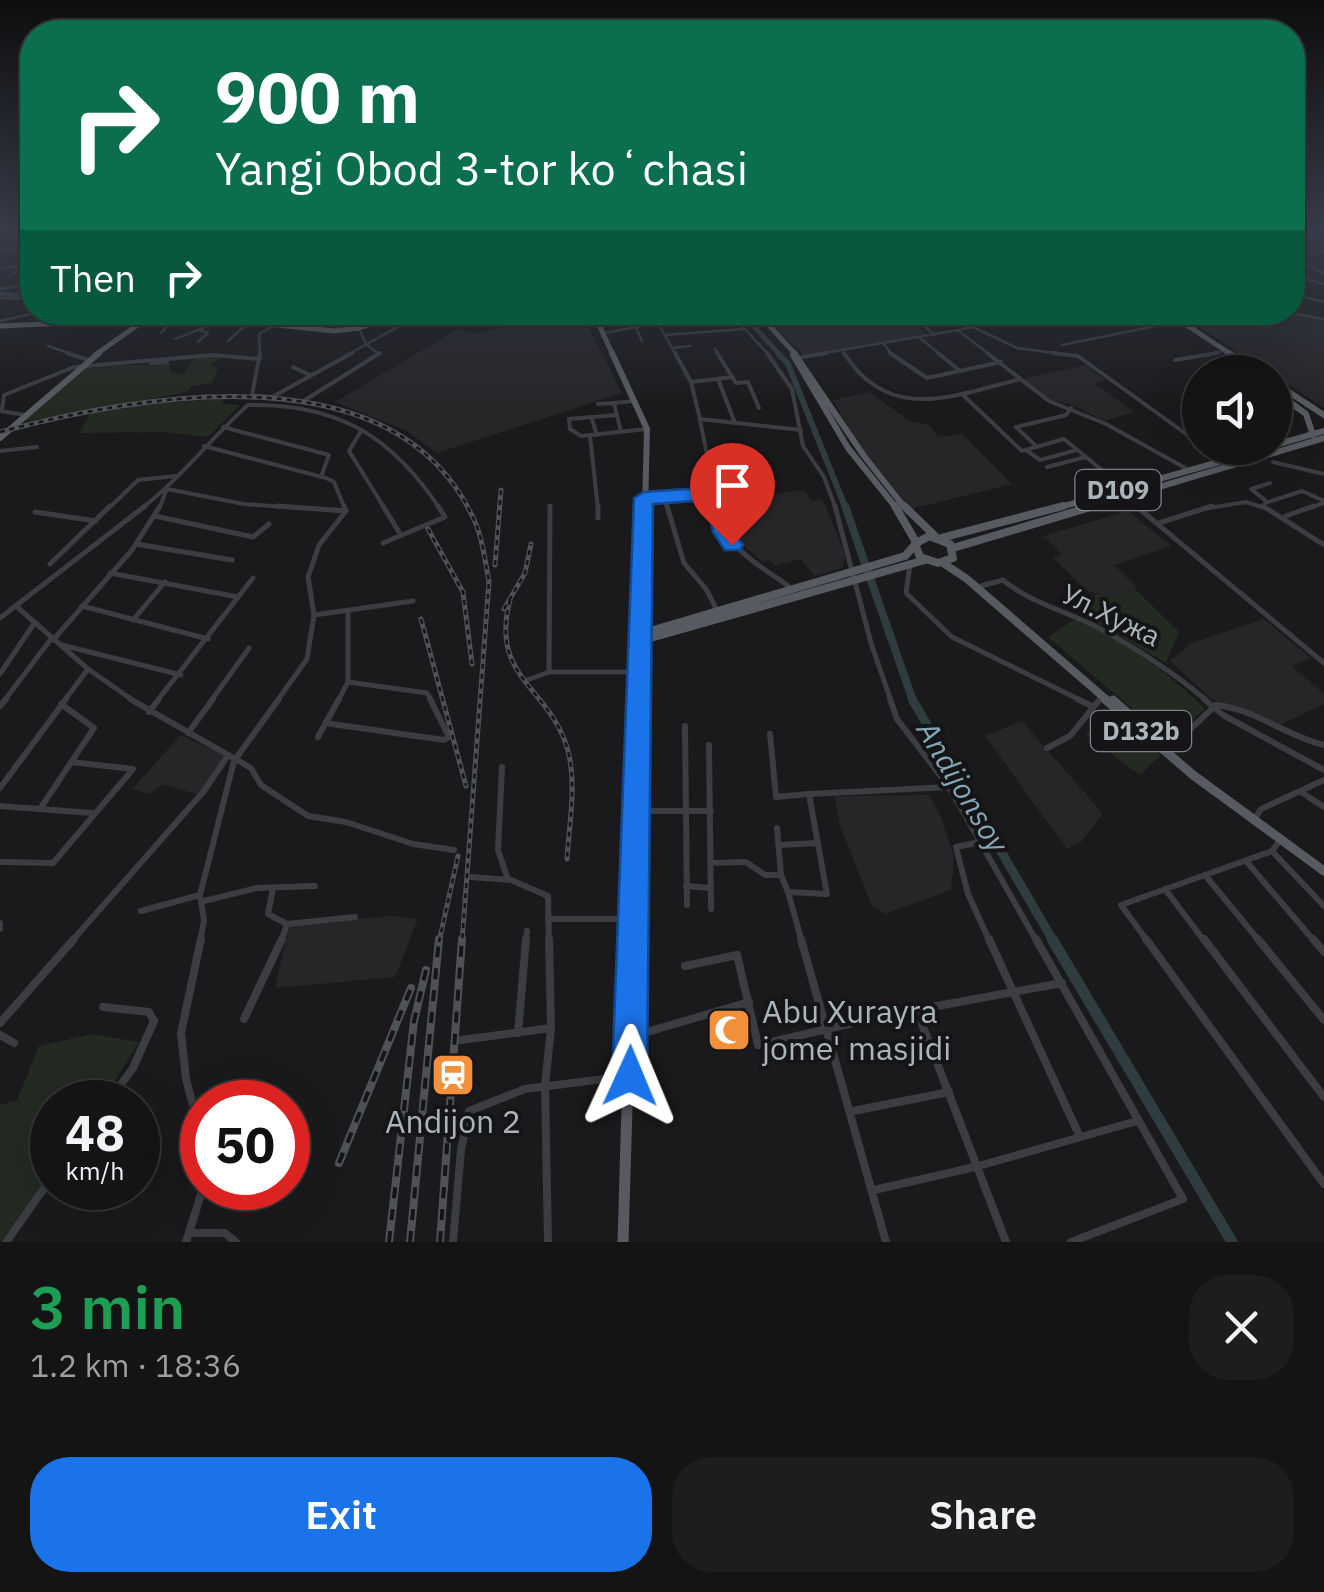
<!DOCTYPE html>
<html lang="en">
<head>
<meta charset="utf-8">
<style>
	:root { --surface:#141415; --page:#1d1d1e; --text:#f1f3f6; --muted:#9d9ea0; --line:#333334; --accent:#1a73e8 }
	body { margin:0; font-family:"IBM Plex Sans",sans-serif; background:var(--page); color:var(--text); height:100vh; display:flex; flex-direction:column; font-size:38px; white-space:nowrap }
	* { box-sizing:border-box; margin:0 }
	p { font-size:32px; color:var(--muted) }
	.icon { flex:none; width:55px; height:55px; fill:none; stroke:currentColor; stroke-width:2; stroke-linecap:round; stroke-linejoin:round }
	.map { position:relative; height:1242px; overflow:hidden }
	.side { display:flex; flex-direction:column; background:var(--surface); flex:1 }
	.side>* { flex:none }
	.hud { position:absolute; left:20px; top:20px; width:1285px; height:305px; border-radius:40px; box-shadow:0 10px 40px #0002,0 0 0 2px var(--line); background:#0b6e4f; color:#fff; overflow:hidden }
	.controls { position:absolute; left:1182px; top:355px; display:grid; gap:20px }
	.controls a { display:grid; place-items:center; width:110px; height:110px; border-radius:50%; background:var(--surface); box-shadow:0 10px 40px #0002,0 0 0 2px var(--line); font-size:50px }
	.speed { position:absolute; left:30px; top:1080px; display:flex; gap:20px; font-size:50px; font-weight:700; text-align:center }
	.speed>* { display:grid; place-content:center; width:130px; height:130px; border-radius:50%; background:var(--surface); box-shadow:0 10px 40px #0002,0 0 0 2px var(--line); line-height:1 }
	.speed small { font-size:25px; font-weight:400 }
	.speed .limit { border:15px solid #d22; background:#fff; color:#111 }
	.pin { position:absolute; display:grid; place-items:center; width:85px; height:85px; color:#fff; margin:-102px -42px; border-radius:50% 50% 50% 0; rotate:-45deg; box-shadow:0 0 10px #0007 }
	.pin .icon { rotate:45deg }
	.me { position:absolute; width:110px; margin:-55px; rotate:1deg; stroke-linejoin:round; filter:drop-shadow(0 0 8px #0008) }
	.turn { display:flex; align-items:center; gap:35px; height:210px; padding:0 30px; font-size:45px }
	.turn .icon { width:130px; height:130px; stroke-width:2.5 }
	.turn b { display:block; font-size:70px; line-height:85px }
	.then { display:flex; align-items:center; height:95px; padding:0 30px; background:#0003; gap:20px; font-size:38px }
	.round { display:grid; place-items:center; flex:none; width:105px; height:105px; border-radius:40px; background:var(--page) }
	.summary { display:flex; align-items:center; justify-content:space-between; height:170px; padding:0 30px }
	h1 { font-size:60px; font-weight:600; line-height:75px; color:#1e9e55 }
	.button { display:flex; gap:20px; margin-top:auto; padding:20px 30px }
	.button a { flex:1; height:115px; border-radius:40px; background:var(--accent); color:#fff; font-size:40px; font-weight:600; line-height:115px; text-align:center }
	.button a+a { background:var(--page); color:var(--text) }
	.map>svg:first-child { display:block }
	.built { fill:#262629 }
	.green { fill:#222a21 }
	.lines { fill:none; stroke-linecap:round; stroke-linejoin:round }
	.river-far4 { stroke:#2f3c40; stroke-width:5 }
	.river-far3 { stroke:#2f3c40; stroke-width:6 }
	.river-far2 { stroke:#2f3c40; stroke-width:8 }
	.river-far1 { stroke:#2f3c40; stroke-width:9 }
	.river { stroke:#2f3c40; stroke-width:11 }
	.minor-far4 { stroke:#3b3d41; stroke-width:2.5 }
	.minor-far3 { stroke:#3b3d41; stroke-width:4 }
	.minor-far2 { stroke:#3b3d41; stroke-width:5 }
	.minor-far1 { stroke:#3b3d41; stroke-width:6 }
	.minor { stroke:#3b3d41; stroke-width:8 }
	.major-far4 { stroke:#575a60; stroke-width:5 }
	.major-far3 { stroke:#575a60; stroke-width:6 }
	.major-far2 { stroke:#575a60; stroke-width:8 }
	.major-far1 { stroke:#575a60; stroke-width:9 }
	.major { stroke:#575a60; stroke-width:11 }
	.rail-far1-casing { stroke:#4e5156; stroke-width:5 }
	.rail-casing { stroke:#4e5156; stroke-width:8 }
	.rail-far1 { stroke:#151517; stroke-width:2.5; stroke-dasharray:5; stroke-linecap:butt }
	.rail { stroke:#151517; stroke-width:4; stroke-dasharray:11; stroke-linecap:butt }
	.route { fill:#1a73e8; stroke:#114b97; stroke-width:2.5 }
	.labels { text-anchor:middle; stroke-width:8; stroke-linejoin:round; paint-order:stroke }
	.shield { fill:#151517; stroke:#7f848a; stroke-width:2.5 }
	.shield-label { font-size:25px; font-weight:bold; fill:#acb4bb }
	.street-label { font-size:28px; fill:#acb4bb; stroke:#151517 }
	.water-label { font-size:30px; font-style:italic; fill:#84a8b6; stroke:#151517 }
	.near-poi-label { font-size:32px; fill:#acb4bb; stroke:#151517; text-anchor:start }
</style>
</head>
<body>
<div class="map">
<svg width="1324" height="1242" viewBox="0 0 1324 1242">
	<rect width="100%" height="100%" fill="#1a1a1c"/>
	<g class="built">
		<polygon points="1238,312 1280,313 1324,320 1324,408 1190,321"/>
		<polygon points="548,313 581,313 622,393 437,453 405,430 335,402 458,329 478,334"/>
		<polygon points="761,313 902,313 928,335 805,356"/>
		<polygon points="1085,365 1106,380 1095,384 1134,412 1104,421 1075,406 1050,400 1024,379"/>
		<polygon points="869,392 910,421 929,425 938,437 962,434 1012,484 911,509 857,443 833,400"/>
		<polygon points="804,490 812,501 821,499 824,503 846,556 842,568 814,576 801,559 775,566 769,560 763,562 725,531 719,492 736,491 739,500"/>
		<polygon points="1128,511 1171,546 1114,565 1137,588 1111,597 1087,591 1053,558 1062,554 1043,536"/>
		<polygon points="1264,619 1311,658 1292,666 1324,694 1324,704 1275,727 1213,700 1170,661 1192,643"/>
		<polygon points="1022,721 1103,814 1080,843 1067,849 985,736"/>
		<polygon points="181,735 225,756 199,795 163,784 149,794 132,789"/>
		<polygon points="929,795 941,817 954,857 951,890 885,914 872,906 840,825 834,796"/>
		<polygon points="391,916 418,919 395,977 275,988 289,925"/>
	</g>
	<g class="green">
		<polygon points="197,356 220,357 211,366 218,368 212,383 191,386 187,392 21,422 82,368 169,363 171,373 183,374"/>
		<polygon points="224,399 222,404 240,405 208,437 164,432 79,433 91,412 130,405"/>
		<polygon points="1135,589 1179,632 1166,663 1087,617 1096,594 1111,597"/>
		<path d="M1075,619c54,25 88,49 130,90l-36,31 -121,-103z"/>
		<polygon points="1106,716 1161,755 1140,775 1086,735"/>
		<polygon points="92,1034 139,1042 102,1102 52,1102 52,1171 0,1242 0,1105 17,1100 39,1046"/>
	</g>
	<g class="lines">
		<g class="river-far4">
			<polyline points="0,294 32,296"/>
			<polyline points="265,312 337,325 382,312"/>
			<polyline points="741,312 780,355"/>
		</g>
		<polyline class="river-far3" points="778,353 788,364 846,509"/>
		<polyline class="river-far2" points="845,506 913,701"/>
		<polyline class="river-far1" points="912,699 1054,942"/>
		<polyline class="river" points="1052,939 1232,1242"/>
		<g class="minor-far4">
			<polyline points="1,238 32,237"/>
			<polyline points="1292,238 1307,242 1324,237"/>
			<polyline points="0,250 32,245"/>
			<polyline points="1292,258 1324,273"/>
			<polyline points="1293,258 1324,251"/>
			<polyline points="0,269 32,264"/>
			<polyline points="1292,275 1324,284"/>
			<polyline points="8,277 26,266"/>
			<polyline points="0,289 32,284"/>
			<polyline points="1292,293 1324,302"/>
			<polyline points="0,298 32,299"/>
			<polyline points="273,312 284,316"/>
			<polyline points="652,312 676,355"/>
			<polyline points="729,312 769,355"/>
			<polyline points="907,312 935,335"/>
			<polyline points="1285,312 1324,319"/>
			<polyline points="342,314 358,312"/>
			<polyline points="653,314 667,312"/>
			<polyline points="0,321 40,312"/>
			<polyline points="1179,321 1231,312"/>
			<polyline points="636,327 642,341"/>
			<polyline points="359,328 366,344 380,355"/>
			<polyline points="958,330 973,327 1017,348 1071,355"/>
			<polyline points="161,333 175,317"/>
			<polyline points="604,333 659,323"/>
			<polyline points="665,335 744,329"/>
			<polyline points="920,338 941,355"/>
			<polyline points="175,339 203,328 212,318"/>
			<polyline points="228,341 249,322"/>
			<polyline points="198,342 208,333 200,330"/>
			<polyline points="884,344 892,355"/>
			<polyline points="1062,345 1175,322"/>
			<polyline points="48,346 74,355"/>
			<polyline points="673,348 690,346"/>
			<polyline points="715,349 719,355"/>
			<polyline points="260,355 259,334 275,325"/>
			<polyline points="347,355 425,312"/>
			<polyline points="813,355 958,330 990,355"/>
			<polyline points="1203,355 1220,352"/>
		</g>
		<g class="minor-far3">
			<polyline points="67,353 88,360"/>
			<polyline points="260,353 252,395 272,397 352,353"/>
			<polyline points="675,353 691,382 700,419 801,430"/>
			<polyline points="717,353 736,383 748,382 759,408"/>
			<polyline points="767,353 792,389 803,446 824,477 836,509"/>
			<path d="M844,353c46,73 113,41 177,26"/>
			<polyline points="890,353 927,378 1001,362"/>
			<polyline points="938,353 960,371"/>
			<polyline points="987,353 1049,401 1106,424 1189,470"/>
			<polyline points="1052,353 1078,356 1200,444"/>
			<polyline points="796,358 827,353"/>
			<polyline points="1175,360 1217,353"/>
			<polyline points="151,363 167,362"/>
			<polyline points="293,367 310,375"/>
			<polyline points="718,379 735,423"/>
			<polyline points="691,382 733,377"/>
			<polyline points="963,395 1022,451 1064,439 1125,489"/>
			<polyline points="305,400 380,353"/>
			<polyline points="614,403 635,401"/>
			<polyline points="598,404 614,403 621,432"/>
			<polyline points="2,410 4,395 74,367 213,355 260,359"/>
			<polyline points="0,411 26,415"/>
			<polyline points="617,415 569,419 570,429 581,436 647,429"/>
			<polyline points="591,417 597,435"/>
			<polyline points="700,420 718,509"/>
			<polyline points="223,427 329,455 321,477"/>
			<polyline points="361,431 349,451 385,509"/>
			<polyline points="590,436 598,509"/>
			<polyline points="1035,445 1016,427 1066,415 1071,408"/>
			<polyline points="204,446 326,478 334,482 345,509"/>
			<polyline points="1204,448 1222,460"/>
			<polyline points="1026,450 1040,460 1077,450"/>
			<polyline points="0,451 37,447"/>
			<polyline points="1273,462 1324,474"/>
			<polyline points="1047,467 1086,457"/>
			<polyline points="1118,491 1139,509"/>
			<polyline points="664,497 668,509"/>
			<polyline points="644,498 715,493"/>
			<polyline points="1266,501 1251,489 1270,483"/>
			<polyline points="1265,503 1302,491 1324,501"/>
			<polyline points="108,509 138,480 176,476"/>
			<path d="M141,509c40,-31 70,-71 107,-104 89,-2 144,31 192,104"/>
			<polyline points="159,509 167,489 244,504 313,509"/>
			<polyline points="1203,509 1246,502 1268,509"/>
			<polyline points="1307,509 1324,503"/>
		</g>
		<g class="minor-far2">
			<polyline points="277,506 346,511"/>
			<polyline points="383,506 399,532"/>
			<polyline points="550,506 549,672 639,672"/>
			<polyline points="667,506 684,563 706,589 717,610"/>
			<path d="M718,506c9,46 38,56 73,82"/>
			<polyline points="835,506 871,643 891,701"/>
			<polyline points="1136,506 1324,663"/>
			<polyline points="1263,506 1324,545"/>
			<polyline points="35,512 96,521"/>
			<polyline points="155,516 253,537 269,524"/>
			<polyline points="1286,516 1314,506"/>
			<polyline points="598,518 598,506"/>
			<polyline points="1159,523 1212,506"/>
			<polyline points="383,543 445,517 438,506"/>
			<polyline points="136,544 232,560"/>
			<polyline points="50,564 110,506"/>
			<polyline points="910,564 906,593 952,637 1082,701"/>
			<polyline points="110,573 238,597"/>
			<path d="M981,586l22,-6c28,23 60,30 92,46 41,22 77,45 112,75"/>
			<polyline points="16,606 88,669 134,701"/>
			<polyline points="82,606 208,639"/>
			<polyline points="314,615 413,601"/>
			<polyline points="0,618 145,506"/>
			<polyline points="133,620 165,582"/>
			<polyline points="53,640 132,550 160,506"/>
			<polyline points="62,645 181,675"/>
			<polyline points="0,674 35,622"/>
			<polyline points="527,680 549,672"/>
			<polyline points="348,682 427,693 432,701"/>
			<polyline points="4,701 51,639"/>
			<polyline points="64,701 88,669"/>
			<polyline points="157,701 253,578"/>
			<polyline points="211,701 249,648"/>
			<polyline points="277,701 307,659 314,615 308,577 319,545 346,511 344,506"/>
			<polyline points="338,701 348,682 348,612"/>
			<polyline points="1098,701 1102,696"/>
		</g>
		<g class="minor-far1">
			<polyline points="130,699 251,768 261,785 308,816 346,822 413,844 454,850"/>
			<polyline points="890,699 897,719 949,787"/>
			<polyline points="1077,699 1094,707"/>
			<polyline points="1204,699 1223,715 1324,770"/>
			<path d="M1216,705c39,4 70,31 108,40"/>
			<polyline points="0,706 6,699"/>
			<polyline points="149,712 159,699"/>
			<polyline points="325,723 444,740 449,737 430,699"/>
			<polyline points="685,726 687,905"/>
			<polyline points="188,733 213,699"/>
			<polyline points="770,734 776,797 809,794 827,894 788,892 802,942"/>
			<polyline points="318,737 339,699"/>
			<polyline points="709,745 711,909"/>
			<polyline points="1047,748 1070,736 1100,699"/>
			<polyline points="1167,751 1216,705"/>
			<polyline points="502,767 498,850 507,877"/>
			<polyline points="0,788 66,699"/>
			<polyline points="1301,792 1324,807"/>
			<polyline points="809,794 949,787 1037,942"/>
			<polyline points="0,806 92,813"/>
			<polyline points="40,809 94,728 61,704"/>
			<polyline points="635,811 711,811"/>
			<polyline points="1256,817 1261,809 1324,780"/>
			<polyline points="777,828 781,875"/>
			<polyline points="981,842 956,847 968,894 990,942"/>
			<polyline points="780,845 817,843"/>
			<polyline points="1272,851 1324,906"/>
			<polyline points="1246,861 1315,942"/>
			<polyline points="0,862 53,863 133,769 71,762"/>
			<polyline points="711,863 746,862 765,875 781,875 788,892"/>
			<polyline points="1205,875 1260,942"/>
			<polyline points="471,877 511,880 548,896 549,942"/>
			<polyline points="686,886 710,888"/>
			<polyline points="273,888 268,914 287,924 355,917"/>
			<polyline points="1165,889 1205,942"/>
			<polyline points="204,901 257,888 315,886"/>
			<polyline points="141,911 200,895"/>
			<polyline points="548,919 632,919"/>
			<polyline points="0,923 0,929"/>
			<polyline points="71,942 204,791 227,757"/>
			<polyline points="200,942 204,920 200,895 234,761 279,699"/>
			<polyline points="281,942 287,924"/>
			<polyline points="526,942 527,931"/>
			<polyline points="1148,942 1121,905 1272,851 1282,838"/>
		</g>
		<g class="minor">
			<polyline points="201,939 181,1033 186,1079 202,1139"/>
			<polyline points="801,939 886,1242"/>
			<polyline points="989,939 1080,1137"/>
			<polyline points="1036,939 1183,1199 1071,1242"/>
			<polyline points="1146,939 1324,1184"/>
			<polyline points="1204,939 1324,1097"/>
			<polyline points="1258,939 1324,1020"/>
			<polyline points="1313,939 1324,952"/>
			<polyline points="685,966 737,955 758,1045 883,1016 1062,983"/>
			<polyline points="103,1007 149,1012 154,1021 133,1068 108,1102"/>
			<polyline points="917,1011 1006,1242"/>
			<polyline points="244,1019 282,939"/>
			<polyline points="0,1023 74,939"/>
			<polyline points="518,1033 526,939"/>
			<polyline points="0,1035 14,1043"/>
			<polyline points="630,1037 749,1002"/>
			<polyline points="461,1040 551,1028 549,939"/>
			<polyline points="853,1111 949,1092"/>
			<polyline points="874,1190 975,1167 1137,1121"/>
			<polyline points="191,1233 225,1233 236,1242"/>
			<polyline points="6,1242 52,1177"/>
			<polyline points="186,1242 203,1188"/>
			<polyline points="453,1242 461,1150 469,1111 525,1089 627,1076"/>
			<polyline points="548,1242 545,1086 551,1028"/>
		</g>
		<g class="major-far4">
			<polyline points="593,312 613,355"/>
			<polyline points="757,312 796,355"/>
			<polyline points="1167,312 1232,355"/>
			<polyline points="0,326 202,317 334,331 359,328 406,312"/>
			<polyline points="95,355 149,317"/>
		</g>
		<g class="major-far3">
			<polyline points="612,353 647,429 645,509"/>
			<polyline points="794,353 864,456 906,509"/>
			<polyline points="1229,353 1258,372"/>
			<polyline points="793,355 848,448 897,509"/>
			<polyline points="1275,383 1324,415"/>
			<polyline points="1275,391 1306,414 1313,435"/>
			<polyline points="0,438 99,353"/>
			<polyline points="1275,445 1324,431"/>
			<polyline points="1054,509 1268,448"/>
			<polyline points="1085,509 1324,438"/>
		</g>
		<g class="major-far2">
			<polyline points="895,506 916,542"/>
			<polyline points="904,506 935,536"/>
			<polygon points="929,536 950,544 953,558 938,563 920,557 915,544"/>
			<polyline points="941,538 1063,506"/>
			<polyline points="953,548 1094,506"/>
			<polyline points="943,563 967,579 1108,701"/>
			<polyline points="640,634 905,556 914,546"/>
			<polyline points="640,641 925,560"/>
			<polyline points="639,701 645,506"/>
		</g>
		<g class="major-far1">
			<polyline points="1105,699 1193,775 1324,871"/>
			<polyline points="1113,700 1140,724"/>
			<polyline points="632,942 639,699"/>
		</g>
		<polyline class="major" points="623,1242 632,939"/>
		<defs>
			<g id="rail-far1">
				<path d="M0,432c143,-38 399,-84 475,90 8,17 10,40 14,59l-27,361"/>
				<polyline points="428,529 463,592 472,664"/>
				<polyline points="495,565 501,490"/>
				<path d="M510,600c-21,79 41,87 58,151 9,34 1,73 -1,108"/>
				<polyline points="504,609 525,573 531,544"/>
				<polyline points="421,619 466,786"/>
				<polyline points="439,942 458,856"/>
			</g>
			<g id="rail">
				<polyline points="339,1163 411,988"/>
				<polyline points="389,1242 414,1021 426,970"/>
				<polyline points="410,1242 439,939"/>
				<polyline points="440,1242 462,939"/>
			</g>
		</defs>
		<use href="#rail-far1" class="rail-far1-casing"/>
		<use href="#rail" class="rail-casing"/>
		<use href="#rail-far1" class="rail-far1"/>
		<use href="#rail" class="rail"/>
	</g>
	<linearGradient id="sky" x2="0" y2="1"><stop stop-color="#0e0e0f"/><stop offset="0.57" stop-color="#383e4b"/><stop offset="1" stop-color="#383e4b" stop-opacity="0"/></linearGradient>
	<rect width="1324" height="405" fill="url(#sky)"/>
	<polygon class="route" points="715,487 725,493 733,531 743,545 740,550 725,550 713,532 707,500 653,504 647,1076 642,1088 630,1093 618,1088 612,1076 634,498 644,492"/>
	<defs>
		<symbol id="mosque-square" viewBox="-11 -11 22 22"><rect x="-9" y="-9" width="18" height="18" rx="4" fill="#f3903b" stroke="#151517"/><path d="M3.5-4.9A6 6 0 1 0 3.5 4.9A5 5 0 1 1 3.5-4.9Z" fill="#fff"/></symbol>
		<symbol id="station-square" viewBox="-11 -11 22 22"><rect x="-9" y="-9" width="18" height="18" rx="4" fill="#f3903b" stroke="#151517"/><path d="M-3-6H3Q5-6 5-4V2Q5 4 3 4L4.5 6H3L1.5 4h-3L-3 6H-4.5L-3 4Q-5 4-5 2V-4Q-5-6-3-6ZM-3.5-4v3h7v-3ZM-3.5 1v1.5H-2V1ZM2 1v1.5H3.5V1Z" fill="#fff"/></symbol>
	</defs>
	<g fill-rule="evenodd">
		<use href="#mosque-square" x="704" y="1005" width="50" height="50"/>
		<use href="#station-square" x="428" y="1050" width="50" height="50"/>
	</g>
	<g class="labels">
		<g class="shield">
			<rect x="1075.5" y="470" width="85" height="40" rx="8"/>
			<rect x="1091" y="711" width="100" height="40" rx="8"/>
		</g>
		<g class="shield-label">
			<text x="1118" y="499">D109</text>
			<text x="1141" y="740">D132b</text>
		</g>
		<g class="street-label">
			<text transform="translate(1111 615) rotate(26)" y="10">Ул.Хужа</text>
		</g>
		<g class="water-label">
			<text transform="translate(962 787) rotate(59)" y="10">Andijonsoy</text>
		</g>
		<g class="near-poi-label">
			<text x="762" y="1023">Abu Xurayra<tspan x="762" dy="37">jome' masjidi</tspan></text>
			<text x="453" y="1133" text-anchor="middle">Andijon 2</text>
		</g>
	</g>
</svg>
<div class="controls">
<a><svg class="icon" aria-label="sound" viewBox="0 0 24 24"><path d="M4 9h4l5-4v14l-5-4H4zM17 9q2 3 0 6"/></svg></a>
</div>
<div class="speed"><div>48<small>km/h</small></div><div class="limit">50</div></div>
<div class="pin" style="left:732px;top:545px;background:#d93025"><svg class="icon" aria-label="arrive" viewBox="0 0 24 24"><path d="M6 21V4h12l-3 4 3 4H6"/></svg></div>
<svg class="me" style="left:630px;top:1076px" viewBox="-20 -20 40 40"><path d="M0-17L14 15 0 8-14 15z" fill="#1a73e8" stroke="#fff" stroke-width="4"/></svg>
<div class="hud">
<div class="turn"><svg class="icon" aria-label="right" viewBox="0 0 24 24"><path d="M7 20v-9h11M14 6l5 5-5 5"/></svg><div><b>900 m</b>Yangi Obod 3-tor koʻchasi</div></div>
<div class="then">Then<svg class="icon" aria-label="right" viewBox="0 0 24 24"><path d="M7 20v-9h11M14 6l5 5-5 5"/></svg></div>
</div>
</div>
<section class="side">
<div class="summary"><div><h1>3 min</h1><p>1.2 km · 18:36</p></div><a class="round"><svg class="icon" aria-label="close" viewBox="0 0 24 24"><path d="M6 6l12 12M18 6L6 18"/></svg></a></div>
<div class="button"><a>Exit</a><a>Share</a></div>
</section>
</body>
</html>
